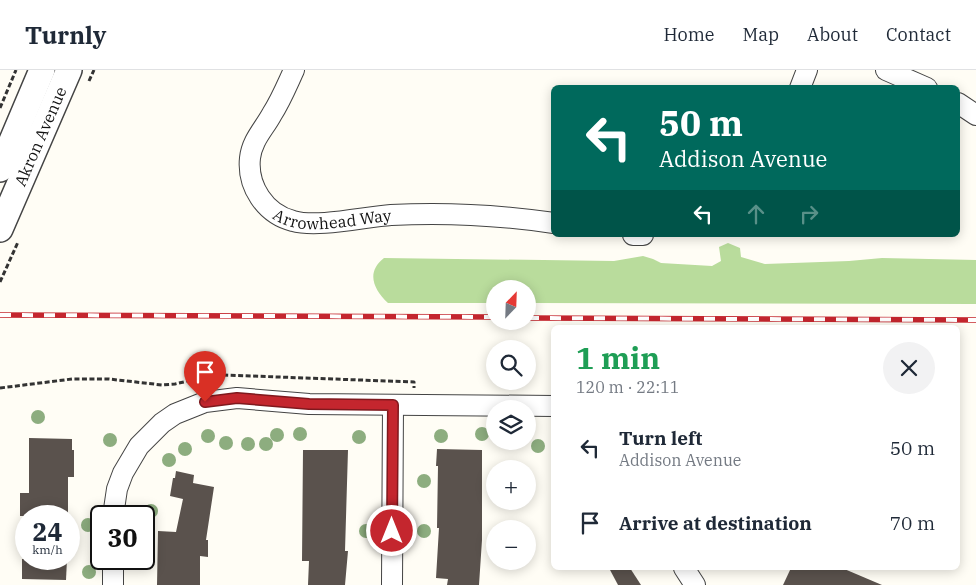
<!DOCTYPE html>
<html lang="en">
<head>
<meta charset="utf-8">
<style>
	:root { --surface:#fff; --page:#f2f2f3; --text:#1f2937; --muted:#747a83; --line:#e0e1e3 }
	body { margin:0; font-family:"IBM Plex Serif",serif; background:var(--page); color:var(--text); height:100vh; display:flex; flex-direction:column; font-size:19px; white-space:nowrap }
	* { box-sizing:border-box; margin:0 }
	p { font-size:16px; color:var(--muted) }
	.icon { flex:none; width:28px; height:28px; fill:none; stroke:currentColor; stroke-width:2; stroke-linecap:round; stroke-linejoin:round }
	.map { position:relative; flex:1; overflow:hidden }
	.panel { position:absolute; left:551px; top:255px; width:409px; height:245px; display:flex; flex-direction:column; background:var(--surface); border-radius:8px; box-shadow:0 2px 12px #0003 }
	.panel>* { flex:none }
	.top-card { position:absolute; left:551px; top:15px; width:409px; height:152px; border-radius:8px; box-shadow:0 2px 12px #0003; background:#00695c; color:#fff; overflow:hidden }
	.needle { width:32px; rotate:23deg }
	.buttons { position:absolute; left:486px; top:210px; display:grid; gap:10px }
	.buttons a { display:grid; place-items:center; width:50px; height:50px; border-radius:50%; background:var(--surface); box-shadow:0 2px 12px #0003; font-size:25px }
	.speed { position:absolute; left:15px; top:435px; display:flex; gap:10px; font-size:25px; font-weight:700; text-align:center }
	.speed>* { display:grid; place-content:center; width:65px; height:65px; border-radius:50%; background:var(--surface); box-shadow:0 2px 12px #0003; line-height:1 }
	.speed small { font-size:12px; font-weight:400 }
	.speed .limit { border:2px solid #111; border-radius:8px; background:#fff; color:#111 }
	.pin { position:absolute; display:grid; place-items:center; width:42px; height:42px; color:#fff; margin:-51px -21px; border-radius:50% 50% 50% 0; rotate:-45deg; box-shadow:0 0 5px #0007 }
	.pin .icon { rotate:45deg }
	.me { position:absolute; width:55px; margin:-28px; rotate:0deg; stroke-linejoin:round; filter:drop-shadow(0 0 4px #0008) }
	.turn { display:flex; align-items:center; gap:18px; height:105px; padding:0 25px; font-size:22px }
	.turn .icon { width:65px; height:65px; stroke-width:2.5 }
	.turn b { display:block; font-size:35px; line-height:42px }
	.lanes { display:flex; align-items:center; height:48px; padding:0 25px; background:#0003; justify-content:center; gap:25px; direction:ltr }
	.lanes .off { opacity:.35 }
	.round { display:grid; place-items:center; flex:none; width:52px; height:52px; border-radius:26px; background:var(--page) }
	.headline { display:flex; align-items:center; justify-content:space-between; height:85px; padding:0 25px }
	h1 { font-size:30px; font-weight:700; line-height:38px; color:#1e9e55 }
	ul { padding:0; list-style:none }
	li { display:flex; align-items:center; gap:15px; height:75px; padding:0 25px }
	li div { flex:1 }
	li b { display:block; font-size:19px }
	li em { font-style:normal }
	header { display:flex; align-items:center; gap:30px; box-sizing:border-box; height:70px; padding:0 25px; background:var(--surface); border-bottom:1px solid var(--line) }
	header strong { font-size:24px }
	nav { display:flex; gap:28px; margin-inline-start:auto; font-size:18px }
	.map>svg:first-child { display:block }
	.forest { fill:#b9dc9c }
	.building { fill:#5a524d }
	.lines { fill:none; stroke-linecap:round; stroke-linejoin:round }
	.minor-casing { stroke:#444; stroke-width:22 }
	.tertiary-casing { stroke:#444; stroke-width:28 }
	.path { stroke:#333; stroke-width:3; stroke-dasharray:5 2.5; stroke-linecap:butt }
	.minor { stroke:#fff; stroke-width:20 }
	.tertiary { stroke:#fff; stroke-width:25 }
	.rail-casing { stroke:#c4262e; stroke-width:5.5 }
	.rail { stroke:#fff; stroke-width:4; stroke-dasharray:11; stroke-linecap:butt }
	.tree { fill:#8dad7f }
	.route-casing { stroke:#7f191e; stroke-width:12 }
	.route { stroke:#c4262e; stroke-width:9 }
	.labels { text-anchor:middle; stroke-width:5; stroke-linejoin:round; paint-order:stroke }
	.street-label { font-size:16px; fill:#111; stroke:#fff }
</style>
</head>
<body>
<header>
<strong>Turnly</strong>
<nav><a>Home</a><a>Map</a><a>About</a><a>Contact</a></nav>
</header>
<div class="map">
<svg width="976" height="515" viewBox="0 0 976 515">
	<rect width="100%" height="100%" fill="#fffdf5"/>
	<path class="forest" d="M728,173l12,5 1,9 24,7 84,-3 33,-3 94,2v44l-448,-1v-14h-33v14h-107c-15,-14 -22,-31 -4,-45l230,3 29,-5 10,3 8,4 51,3 9,-5 -2,-14z"/>
	<g class="building">
		<polygon points="29,368 72,369 72,380 74,380 74,407 68,407 68,446 20,446 20,423 29,423"/>
		<polygon points="437,379 482,380 482,470 479,515 447,515 448,509 436,508 439,458 437,458 438,396 436,396"/>
		<polygon points="303,380 348,380 345,481 348,481 345,515 308,515 309,491 302,491"/>
		<polygon points="176,401 194,405 193,413 214,417 206,470 208,470 208,487 200,486 200,515 157,515 158,461 176,462 183,429 170,426 173,408 175,408"/>
		<polygon points="22,489 67,489 66,510 22,509"/>
		<polygon points="609,498 630,498 641,515 618,515"/>
		<polygon points="791,498 842,498 882,515 783,515"/>
	</g>
	<g class="lines">
		<defs>
			<g id="minor">
				<path id="s1" d="M294,0c-7,15 -13,30 -22,44 -8,15 -20,26 -22,44 -3,28 15,56 43,63 24,7 71,-4 98,-6 55,-3 108,0 163,8"/>
				<polyline points="886,0 927,18"/>
				<polyline points="800,18 807,0"/>
				<polyline points="958,33 976,45"/>
				<polyline points="633,165 643,165"/>
				<polyline points="113,446 117,419 123,403 139,376 162,353 175,344 205,332 237,328 309,334 554,336"/>
				<polyline points="684,498 695,515"/>
				<polyline points="113,515 113,489"/>
				<polyline points="392,515 393,335"/>
			</g>
			<g id="tertiary">
				<polyline points="0,99 42,0"/>
				<path id="s2" d="M0,159l69,-159"/>
			</g>
		</defs>
		<use href="#minor" class="minor-casing"/>
		<use href="#tertiary" class="tertiary-casing"/>
		<g class="path">
			<polyline points="89,11 94,0"/>
			<polyline points="0,38 16,0"/>
			<polyline points="0,212 18,172"/>
			<polyline points="0,318 72,309 109,309 162,315 175,314 205,307 224,305 414,312 414,318"/>
		</g>
		<use href="#minor" class="minor"/>
		<use href="#tertiary" class="tertiary"/>
		<defs>
			<g id="rail">
				<polyline points="0,245 495,247"/>
				<polyline points="528,248 976,250"/>
			</g>
		</defs>
		<use href="#rail" class="rail-casing"/>
		<use href="#rail" class="rail"/>
	</g>
	<g class="tree">
		<circle cx="38" cy="347" r="7"/>
		<circle cx="300" cy="364" r="7"/>
		<circle cx="482" cy="364" r="7"/>
		<circle cx="277" cy="365" r="7"/>
		<circle cx="208" cy="366" r="7"/>
		<circle cx="441" cy="366" r="7"/>
		<circle cx="359" cy="367" r="7"/>
		<circle cx="110" cy="370" r="7"/>
		<circle cx="226" cy="373" r="7"/>
		<circle cx="248" cy="374" r="7"/>
		<circle cx="266" cy="374" r="7"/>
		<circle cx="538" cy="376" r="7"/>
		<circle cx="185" cy="379" r="7"/>
		<circle cx="169" cy="390" r="7"/>
		<circle cx="424" cy="411" r="7"/>
		<circle cx="151" cy="441" r="7"/>
		<circle cx="88" cy="455" r="7"/>
		<circle cx="366" cy="461" r="7"/>
		<circle cx="424" cy="461" r="7"/>
		<circle cx="89" cy="502" r="7"/>
	</g>
	<g class="lines">
		<defs>
			<polyline id="route" points="205,332 237,328 309,334 393,335 392,461"/>
		</defs>
		<use href="#route" class="route-casing"/>
		<use href="#route" class="route"/>
	</g>
	<g class="labels">
		<g class="street-label">
			<text dy="6" stroke="none"><textPath href="#s2" startOffset="101">Akron Avenue</textPath></text>
			<text dy="6" stroke="none"><textPath href="#s1" startOffset="221">Arrowhead Way</textPath></text>
		</g>
	</g>
</svg>
<div class="buttons">
<a><svg class="needle" viewBox="-14 -14 28 28"><path d="M0-13l5 13h-10z" fill="#e53935"/><path d="M0 13l5-13h-10z" fill="#747a83"/></svg></a>
<a><svg class="icon" aria-label="search" viewBox="0 0 24 24"><circle cx="10" cy="10" r="6"/><path d="M15 15l6 6"/></svg></a>
<a><svg class="icon" aria-label="layers" viewBox="0 0 24 24"><path d="M12 4l9 5-9 5-9-5zM3 14l9 5 9-5"/></svg></a>
<a>+</a>
<a>−</a>
</div>
<div class="speed"><div>24<small>km/h</small></div><div class="limit">30</div></div>
<div class="pin" style="left:205px;top:332px;background:#d93025"><svg class="icon" aria-label="arrive" viewBox="0 0 24 24"><path d="M6 21V4h12l-3 4 3 4H6"/></svg></div>
<svg class="me" style="left:392px;top:461px" viewBox="-20 -20 40 40"><circle r="17" fill="#c4262e" stroke="#fff" stroke-width="3"/><path d="M0-11L8 9 0 5-8 9z" fill="#fff"/></svg>
<div class="top-card">
<div class="turn"><svg class="icon" aria-label="left" viewBox="0 0 24 24"><path d="M17 20v-9H6M10 6l-5 5 5 5"/></svg><div><b>50 m</b>Addison Avenue</div></div>
<div class="lanes"><svg class="icon" aria-label="left" viewBox="0 0 24 24"><path d="M17 20v-9H6M10 6l-5 5 5 5"/></svg><svg class="icon off" aria-label="ahead" viewBox="0 0 24 24"><path d="M12 20V5M6 11l6-6 6 6"/></svg><svg class="icon off" aria-label="right" viewBox="0 0 24 24"><path d="M7 20v-9h11M14 6l5 5-5 5"/></svg></div>
</div>
<section class="panel">
<div class="headline"><div><h1>1 min</h1><p>120 m · 22:11</p></div><a class="round"><svg class="icon" aria-label="close" viewBox="0 0 24 24"><path d="M6 6l12 12M18 6L6 18"/></svg></a></div>
<ul>
<li><svg class="icon" aria-label="left" viewBox="0 0 24 24"><path d="M17 20v-9H6M10 6l-5 5 5 5"/></svg><div><b>Turn left</b><p>Addison Avenue</p></div><em>50 m</em></li>
<li><svg class="icon" aria-label="arrive" viewBox="0 0 24 24"><path d="M6 21V4h12l-3 4 3 4H6"/></svg><div><b>Arrive at destination</b></div><em>70 m</em></li>
</ul>
</section>
</div>
</body>
</html>
